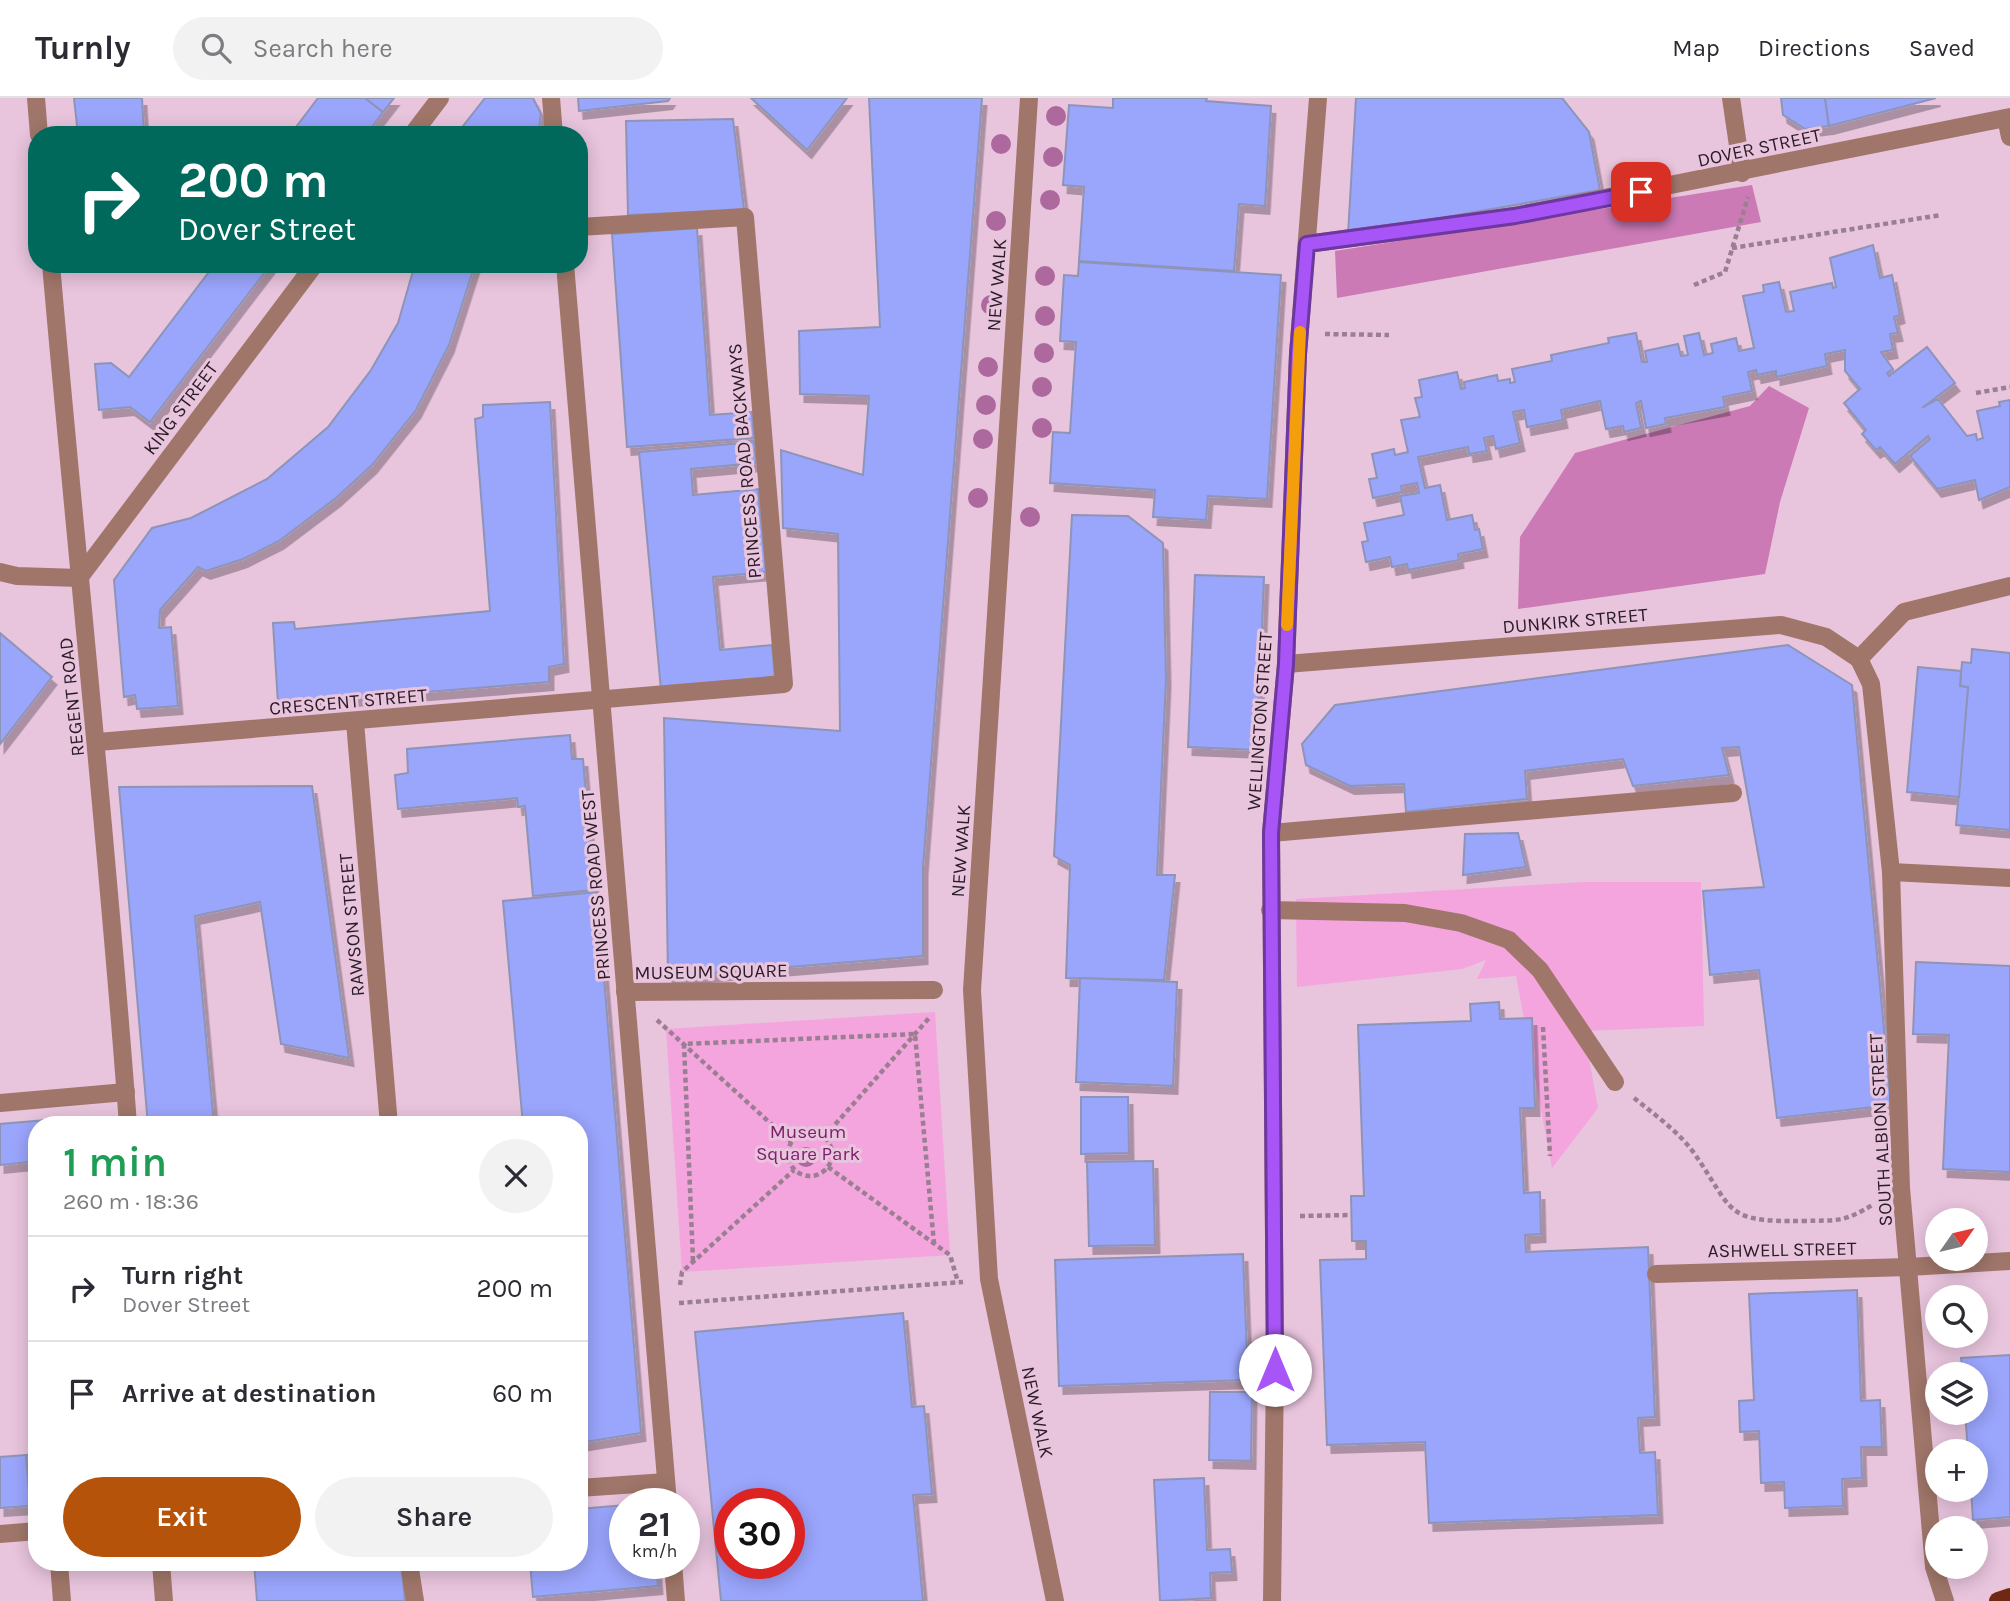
<!DOCTYPE html>
<html lang="en">
<head>
<meta charset="utf-8">
<style>
	:root { --surface:#fff; --page:#f2f2f3; --text:#2b2b33; --muted:#7c7c81; --line:#e1e1e2; --accent:#b45309 }
	body { margin:0; font-family:Karla,sans-serif; background:var(--page); color:var(--text); height:100vh; display:flex; flex-direction:column; font-size:26px; white-space:nowrap }
	* { box-sizing:border-box; margin:0 }
	p { font-size:23px; color:var(--muted) }
	.icon { flex:none; width:38px; height:38px; fill:none; stroke:currentColor; stroke-width:2; stroke-linecap:round; stroke-linejoin:round }
	.map { position:relative; flex:1; overflow:hidden }
	.details { position:absolute; left:28px; top:1018px; width:560px; height:455px; display:flex; flex-direction:column; background:var(--surface); border-radius:28px; box-shadow:0 4px 18px #0003 }
	.details>* { flex:none }
	.top-card { position:absolute; left:28px; top:28px; width:560px; height:147px; border-radius:28px; box-shadow:0 4px 18px #0003; background:#00695c; color:#fff; overflow:hidden }
	.needle { width:46px; rotate:56deg }
	.controls { position:absolute; left:1925px; top:1110px; display:grid; gap:14px }
	.controls a { display:grid; place-items:center; width:63px; height:63px; border-radius:50%; background:var(--surface); box-shadow:0 4px 18px #0003; font-size:35px }
	.speed { position:absolute; left:609px; top:1390px; display:flex; gap:14px; font-size:35px; font-weight:700; text-align:center }
	.speed>* { display:grid; place-content:center; width:91px; height:91px; border-radius:50%; background:var(--surface); box-shadow:0 4px 18px #0003; line-height:1 }
	.speed small { font-size:18px; font-weight:400 }
	.speed .limit { border:10px solid #d22; background:#fff; color:#111 }
	.pin { position:absolute; display:grid; place-items:center; width:60px; height:60px; color:#fff; margin:-30px; border-radius:14px; box-shadow:0 4px 10px #0006 }
	.me { position:absolute; width:77px; margin:-38px; rotate:0deg; stroke-linejoin:round; filter:drop-shadow(0 0 5px #0008) }
	.turn { display:flex; align-items:center; gap:24px; height:147px; padding:0 35px; font-size:32px }
	.turn .icon { width:91px; height:91px; stroke-width:2.5 }
	.turn b { display:block; font-size:49px; line-height:60px }
	.round { display:grid; place-items:center; flex:none; width:74px; height:74px; border-radius:37px; background:var(--page) }
	.summary { display:flex; align-items:center; justify-content:space-between; height:119px; padding:0 35px }
	h1 { font-size:42px; font-weight:600; line-height:52px; color:#1e9e55 }
	.action { display:flex; gap:14px; margin-top:auto; padding:14px 35px }
	.action a { flex:1; height:80px; border-radius:42px; background:var(--accent); color:#fff; font-size:28px; font-weight:600; line-height:80px; text-align:center }
	.action a+a { background:var(--page); color:var(--text) }
	ul { padding:0; list-style:none }
	li { display:flex; align-items:center; gap:21px; height:105px; padding:0 35px; border-top:2px solid var(--line) }
	li div { flex:1 }
	li b { display:block; font-size:26px }
	li em { font-style:normal }
	header { display:flex; align-items:center; gap:42px; box-sizing:border-box; height:98px; padding:0 35px; background:var(--surface); border-bottom:2px solid var(--line) }
	header strong { font-size:33px }
	nav { display:flex; gap:38px; margin-inline-start:auto; font-size:24px }
	.search { width:490px; height:63px; background:var(--page); display:flex; align-items:center; gap:18px; box-sizing:border-box; padding:0 24px; border-radius:38px; color:var(--muted); font-size:26px }
	.map>svg:first-child { display:block }
	.green { fill:#f4a5de }
	.forest { fill:#cb7ab6 }
	.building { fill:#9aa5fc; stroke:#8e94b8; stroke-width:2; fill-rule:evenodd; filter:url(#shadow) }
	.lines { fill:none; stroke-linecap:round; stroke-linejoin:round }
	.path { stroke:#997f91; stroke-width:4.5; stroke-dasharray:5 3.5; stroke-linecap:butt }
	.minor { stroke:#a0766a; stroke-width:18 }
	.major { stroke:#702812; stroke-width:18 }
	.tree { fill:#ad689e }
	.route-casing { stroke:#6d37a1; stroke-width:18 }
	.route { stroke:#a855f7; stroke-width:12 }
	.slow { stroke:#f59e0b; stroke-width:12 }
	.labels { text-anchor:middle; stroke-width:6; stroke-linejoin:round; paint-order:stroke }
	.street-label { font-size:19px; fill:#2a1c26; stroke:#e8c4dd }
	.park-label { font-size:19px; fill:#7d1d6a; stroke:#e8c4dd }
</style>
</head>
<body>
<header>
<strong>Turnly</strong>
<div class="search"><svg class="icon" aria-label="search" viewBox="0 0 24 24"><circle cx="10" cy="10" r="6"/><path d="M15 15l6 6"/></svg>Search here</div>
<nav><a>Map</a><a>Directions</a><a>Saved</a></nav>
</header>
<div class="map">
<svg width="2010" height="1503" viewBox="0 0 2010 1503">
	<defs>
		<filter id="shadow"><feDropShadow dx="4.5" dy="8" stdDeviation="0" flood-color="#0004"/></filter>
	</defs>
	<rect width="100%" height="100%" fill="#e8c4dd"/>
	<g class="green">
		<polygon points="1584,784 1701,784 1704,928 1584,933 1598,1010 1552,1070 1516,878 1477,881 1486,862 1462,871 1297,889 1296,801"/>
		<polygon points="935,914 950,1157 682,1174 666,931"/>
	</g>
	<g class="forest">
		<polygon points="1752,87 1761,124 1337,200 1335,153"/>
		<polygon points="1769,288 1809,310 1780,404 1765,476 1518,511 1520,439 1575,355 1750,308"/>
	</g>
	<g class="building">
		<polygon points="74,0 142,0 144,37 78,37"/>
		<polygon points="318,0 365,0 383,14 366,37 290,37"/>
		<polygon points="365,0 394,0 383,14"/>
		<polygon points="485,0 533,0 541,16 538,37 456,37"/>
		<polygon points="578,0 670,0 668,3 579,13"/>
		<polygon points="751,0 847,0 807,52"/>
		<polygon points="869,0 982,0 923,769 923,858 668,879 664,620 840,633 838,436 783,430 781,352 863,377 869,298 800,296 799,233 880,229"/>
		<polygon points="1113,0 1207,0 1206,3 1271,8 1265,108 1239,106 1234,173 1079,163 1084,89 1063,87 1069,7 1113,10"/>
		<polygon points="1356,0 1562,0 1589,34 1600,92 1348,136"/>
		<polygon points="1781,0 1825,0 1829,28 1805,31 1783,17"/>
		<polygon points="1825,0 1936,0 1829,28"/>
		<polygon points="733,21 744,112 628,117 626,23"/>
		<polygon points="697,130 710,317 752,314 754,340 627,349 612,136"/>
		<polygon points="1873,147 1880,180 1892,177 1900,217 1894,219 1898,235 1890,236 1893,252 1881,254 1893,271 1887,275 1889,278 1927,249 1955,285 1922,310 1938,301 1967,338 1976,336 1977,342 1983,340 1977,313 2000,308 1999,304 2010,302 2010,389 1979,402 1975,382 1937,391 1910,358 1930,341 1928,338 1895,366 1880,349 1876,352 1862,336 1866,332 1844,305 1860,291 1845,273 1845,252 1825,256 1827,268 1776,279 1776,273 1757,277 1756,272 1748,274 1752,293 1723,299 1725,309 1665,320 1666,326 1646,330 1641,303 1636,305 1641,330 1624,334 1623,328 1606,331 1600,303 1561,312 1563,322 1527,329 1524,312 1513,314 1520,345 1496,351 1493,338 1484,340 1487,353 1469,356 1468,349 1418,359 1425,390 1440,387 1447,422 1472,417 1475,432 1479,431 1483,451 1458,456 1459,462 1408,472 1407,466 1392,469 1390,459 1366,464 1362,444 1368,443 1364,425 1404,417 1400,398 1419,395 1417,385 1401,388 1402,394 1373,400 1369,381 1377,380 1372,356 1394,351 1395,357 1408,354 1401,322 1420,319 1415,300 1422,299 1419,282 1457,274 1461,291 1465,290 1464,284 1497,277 1498,283 1510,281 1510,285 1515,284 1512,271 1552,263 1551,257 1609,245 1608,240 1636,235 1642,264 1647,264 1645,253 1678,246 1681,258 1688,257 1684,238 1699,235 1704,257 1713,255 1711,246 1736,240 1739,253 1754,250 1743,198 1764,194 1763,187 1779,184 1786,214 1794,213 1790,194 1832,185 1833,190 1836,189 1830,160"/>
		<polygon points="1079,164 1281,177 1267,401 1208,398 1206,422 1153,419 1155,392 1050,385 1053,334 1070,335 1076,244 1060,243 1064,177 1078,178"/>
		<polygon points="215,166 271,166 150,324 130,309 99,312 95,266 111,265 129,279"/>
		<polygon points="415,166 475,166 449,247 416,312 372,367 336,400 279,443 243,461 206,473 198,469 160,512 159,530 171,529 178,608 137,611 135,597 124,599 114,482 152,430 191,420 267,381 328,329 371,272 398,225"/>
		<polygon points="550,304 564,566 549,569 549,584 278,606 273,525 294,524 295,531 490,513 475,321 483,319 483,307"/>
		<polygon points="754,344 756,365 691,371 693,397 758,391 766,474 713,479 720,552 772,547 775,581 661,592 639,354"/>
		<polygon points="1072,417 1128,418 1163,445 1166,581 1157,777 1175,777 1164,882 1066,880 1070,767 1054,758"/>
		<polygon points="1195,477 1264,479 1257,652 1188,649"/>
		<polygon points="0,535 52,579 0,646"/>
		<polygon points="1788,547 1852,587 1891,1007 1777,1020 1759,872 1710,877 1703,793 1764,789 1739,649 1722,650 1729,677 1633,688 1623,661 1525,673 1527,701 1406,714 1404,686 1350,688 1306,667 1302,646 1335,607"/>
		<polygon points="1972,551 2010,555 2010,732 1956,727 1968,589 1960,588 1962,564 1971,565"/>
		<polygon points="1918,569 1961,573 1960,588 1968,589 1959,699 1907,694"/>
		<polygon points="570,637 572,661 583,661 594,792 533,798 525,708 518,709 517,700 398,711 395,677 408,675 407,651"/>
		<polygon points="312,688 349,960 281,946 260,804 195,818 214,1027 148,1027 119,689"/>
		<polygon points="1518,735 1526,769 1463,777 1465,736"/>
		<polygon points="597,794 641,1335 579,1345 579,1027 523,1027 503,803"/>
		<polygon points="1916,864 2010,868 2010,1074 1943,1071 1949,937 1913,936"/>
		<polygon points="1080,880 1177,884 1173,988 1076,984"/>
		<polygon points="1499,904 1500,921 1532,920 1535,1010 1520,1010 1524,1095 1540,1094 1541,1136 1525,1137 1526,1154 1648,1149 1655,1319 1638,1320 1640,1355 1655,1354 1658,1417 1429,1425 1425,1344 1327,1347 1320,1162 1366,1161 1366,1143 1352,1143 1351,1098 1364,1098 1358,927 1471,923 1470,906"/>
		<polygon points="1081,999 1128,999 1129,1055 1081,1056"/>
		<polygon points="81,1019 81,1027 37,1027 37,1154 29,1064 0,1067 0,1026"/>
		<polygon points="1153,1063 1155,1147 1089,1148 1087,1064"/>
		<polygon points="1243,1156 1248,1282 1059,1288 1055,1162"/>
		<polygon points="1857,1192 1861,1303 1880,1302 1882,1349 1861,1349 1862,1380 1842,1381 1843,1408 1785,1410 1784,1384 1761,1385 1759,1333 1740,1334 1739,1303 1754,1302 1749,1196"/>
		<path d="M903,1215l9,94 12,-1 8,88 -19,1 10,106h-202l-26,-269zM730,1405h59v60h-59z"/>
		<polygon points="2010,1257 2010,1419 1973,1422 1971,1391 1976,1391 1976,1353 1968,1353 1965,1314 1976,1314 1976,1276 1963,1276 1961,1260"/>
		<polygon points="1210,1294 1252,1294 1251,1363 1209,1362"/>
		<polygon points="37,1356 37,1407 30,1408 26,1357"/>
		<polygon points="26,1357 30,1408 0,1410 0,1359"/>
		<polygon points="1204,1380 1207,1452 1230,1451 1232,1474 1210,1475 1211,1500 1160,1503 1154,1382"/>
		<polygon points="625,1407 625,1465 656,1465 658,1488 533,1499 530,1465 579,1465 579,1411"/>
		<polygon points="254,1465 401,1465 405,1503 257,1503"/>
	</g>
	<g class="lines">
		<g class="path">
			<polyline points="1732,150 1941,117"/>
			<polyline points="1694,187 1725,174 1748,99"/>
			<polyline points="1325,236 1389,237"/>
			<polyline points="1976,295 2010,289"/>
			<polyline points="657,922 791,1044"/>
			<polyline points="1543,929 1550,1058"/>
			<path d="M1634,1000c21,17 44,33 60,55 41,59 29,69 109,68 35,-1 40,2 71,-17"/>
			<circle cx="810" cy="1056" r="22"/>
			<polyline points="824,1039 930,919"/>
			<polyline points="828,1069 950,1157 958,1184"/>
			<polyline points="1300,1118 1351,1117"/>
			<polyline points="693,1163 684,946 915,936 934,1146"/>
			<polyline points="680,1187 682,1174 794,1072"/>
			<polyline points="679,1205 963,1184"/>
		</g>
		<g class="minor">
			<polyline points="36,0 39,37"/>
			<polyline points="551,0 554,37"/>
			<polyline points="1029,0 972,892 989,1181 1055,1503"/>
			<polyline points="1731,0 1742,75"/>
			<polyline points="2006,20 2010,39"/>
			<polyline points="412,37 440,0"/>
			<polyline points="1307,146 1515,118 2010,19"/>
			<path d="M51,166c25,287 56,574 77,861"/>
			<polyline points="565,166 668,1405"/>
			<polyline points="0,474 17,478 79,480 315,166"/>
			<polyline points="1859,561 1871,586 1891,774 1901,1090 1934,1469 1945,1503"/>
			<polyline points="1859,561 1904,514 2010,488"/>
			<polyline points="1286,566 1781,527 1826,539 1859,561"/>
			<polyline points="355,624 389,1027"/>
			<polyline points="98,644 784,586 745,119 579,129"/>
			<polyline points="1271,735 1733,695"/>
			<polyline points="1891,774 2010,780"/>
			<polyline points="1270,812 1405,815 1461,825 1509,842 1540,872 1615,984"/>
			<polyline points="625,894 934,892"/>
			<polyline points="0,1005 126,994"/>
			<polyline points="1656,1176 1909,1169 2010,1163"/>
			<polyline points="579,1390 666,1384"/>
			<polyline points="0,1436 37,1433"/>
			<polyline points="59,1465 62,1503"/>
			<polyline points="161,1465 164,1503"/>
			<polyline points="409,1465 415,1503"/>
			<polyline points="673,1465 676,1503"/>
			<polyline points="1272,1503 1275,1271 1271,735 1286,566 1298,256 1318,0"/>
		</g>
		<polyline class="major" points="1998,1503 2010,1499"/>
	</g>
	<g class="tree">
		<circle cx="1056" cy="18" r="10"/>
		<circle cx="1001" cy="46" r="10"/>
		<circle cx="1053" cy="59" r="10"/>
		<circle cx="1050" cy="102" r="10"/>
		<circle cx="996" cy="123" r="10"/>
		<circle cx="1045" cy="178" r="10"/>
		<circle cx="991" cy="207" r="10"/>
		<circle cx="1045" cy="218" r="10"/>
		<circle cx="1044" cy="255" r="10"/>
		<circle cx="988" cy="269" r="10"/>
		<circle cx="1042" cy="289" r="10"/>
		<circle cx="986" cy="307" r="10"/>
		<circle cx="1042" cy="330" r="10"/>
		<circle cx="983" cy="341" r="10"/>
		<circle cx="978" cy="400" r="10"/>
		<circle cx="1030" cy="419" r="10"/>
		<circle cx="806" cy="1059" r="10"/>
	</g>
	<g class="lines">
		<defs>
			<polyline id="route" points="1275,1272 1271,735 1286,566 1298,256 1307,146 1515,118 1641,94"/>
		</defs>
		<use href="#route" class="route-casing"/>
		<use href="#route" class="route"/>
		<polyline class="slow" points="1287,527 1300,234"/>
	</g>
	<g class="labels">
		<g class="street-label">
			<text transform="translate(1759 49) rotate(-12)" y="7">DOVER STREET</text>
			<text transform="translate(996 187) rotate(-86)" y="7">NEW WALK</text>
			<text transform="translate(180 310) rotate(-53)" y="7">KING STREET</text>
			<text transform="translate(744 363) rotate(-95)" y="7">PRINCESS ROAD BACKWAYS</text>
			<text transform="translate(1575 522) rotate(-5)" y="7">DUNKIRK STREET</text>
			<text transform="translate(71 599) rotate(-96)" y="7">REGENT ROAD</text>
			<text transform="translate(348 603) rotate(-5)" y="7">CRESCENT STREET</text>
			<text transform="translate(1259 623) rotate(-86)" y="7">WELLINGTON STREET</text>
			<text transform="translate(960 753) rotate(-86)" y="7">NEW WALK</text>
			<text transform="translate(595 787) rotate(-95)" y="7">PRINCESS ROAD WEST</text>
			<text transform="translate(351 827) rotate(-95)" y="7">RAWSON STREET</text>
			<text transform="translate(711 873) rotate(-1)" y="7">MUSEUM SQUARE</text>
			<text transform="translate(1880 1032) rotate(-93)" y="7">SOUTH ALBION STREET</text>
			<text transform="translate(1782 1151) rotate(-1)" y="7">ASHWELL STREET</text>
			<text transform="translate(1038 1314) rotate(78)" y="7">NEW WALK</text>
		</g>
		<g class="park-label">
			<text x="808" y="1040">Museum<tspan x="808" dy="22">Square Park</tspan></text>
		</g>
	</g>
</svg>
<div class="controls">
<a><svg class="needle" viewBox="-14 -14 28 28"><path d="M0-13l5 13h-10z" fill="#e53935"/><path d="M0 13l5-13h-10z" fill="#7c7c81"/></svg></a>
<a><svg class="icon" aria-label="search" viewBox="0 0 24 24"><circle cx="10" cy="10" r="6"/><path d="M15 15l6 6"/></svg></a>
<a><svg class="icon" aria-label="layers" viewBox="0 0 24 24"><path d="M12 4l9 5-9 5-9-5zM3 14l9 5 9-5"/></svg></a>
<a>+</a>
<a>−</a>
</div>
<div class="speed"><div>21<small>km/h</small></div><div class="limit">30</div></div>
<div class="pin" style="left:1641px;top:94px;background:#d93025"><svg class="icon" aria-label="arrive" viewBox="0 0 24 24"><path d="M6 21V4h12l-3 4 3 4H6"/></svg></div>
<svg class="me" style="left:1275px;top:1272px" viewBox="-20 -20 40 40"><circle r="19" fill="#fff"/><path d="M0-13L10 11 0 6-10 11z" fill="#a855f7"/></svg>
<div class="top-card">
<div class="turn"><svg class="icon" aria-label="right" viewBox="0 0 24 24"><path d="M7 20v-9h11M14 6l5 5-5 5"/></svg><div><b>200 m</b>Dover Street</div></div>
</div>
<section class="details">
<div class="summary"><div><h1>1 min</h1><p>260 m · 18:36</p></div><a class="round"><svg class="icon" aria-label="close" viewBox="0 0 24 24"><path d="M6 6l12 12M18 6L6 18"/></svg></a></div>
<ul>
<li><svg class="icon" aria-label="right" viewBox="0 0 24 24"><path d="M7 20v-9h11M14 6l5 5-5 5"/></svg><div><b>Turn right</b><p>Dover Street</p></div><em>200 m</em></li>
<li><svg class="icon" aria-label="arrive" viewBox="0 0 24 24"><path d="M6 21V4h12l-3 4 3 4H6"/></svg><div><b>Arrive at destination</b></div><em>60 m</em></li>
</ul>
<div class="action"><a>Exit</a><a>Share</a></div>
</section>
</div>
</body>
</html>
